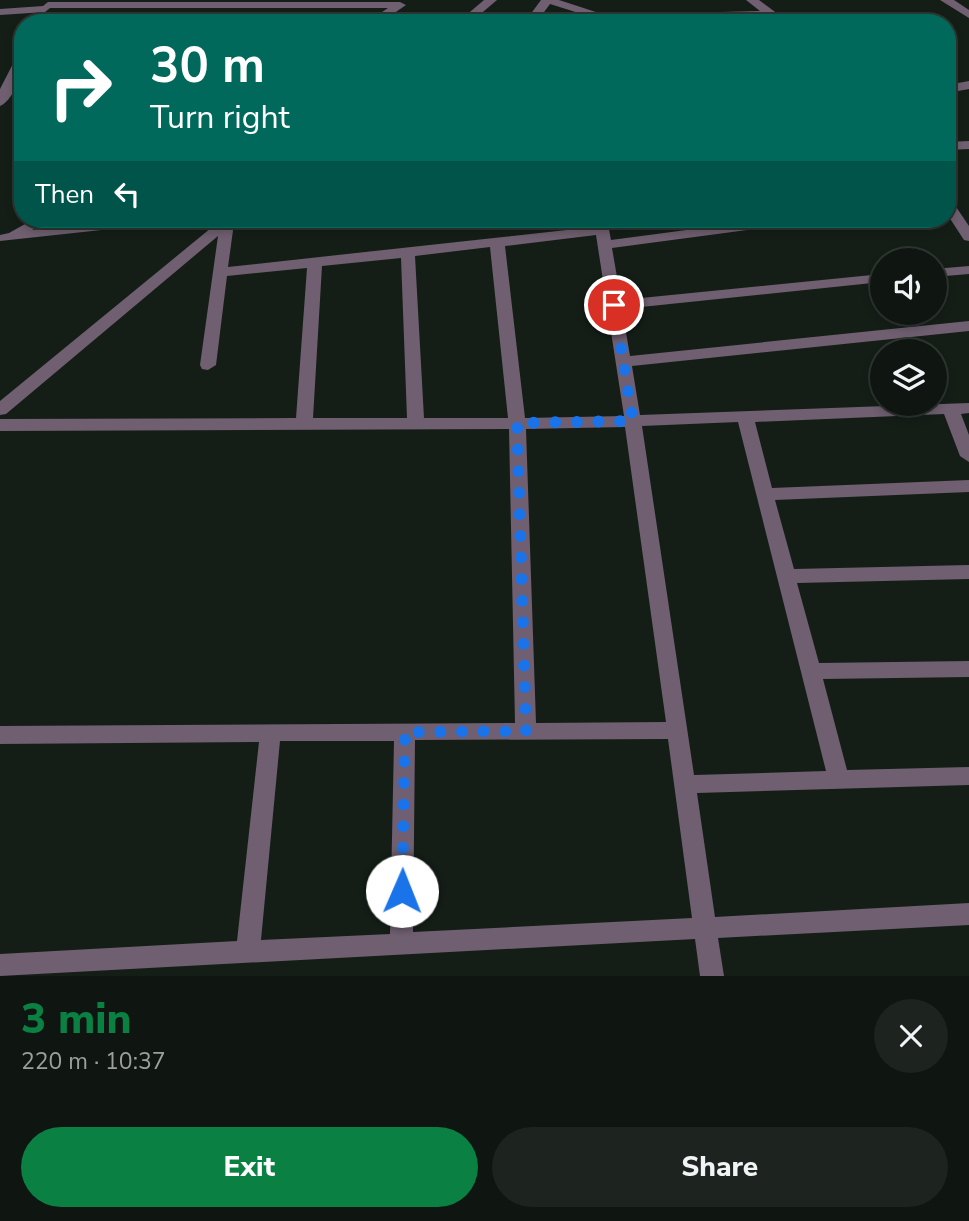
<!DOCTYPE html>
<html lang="en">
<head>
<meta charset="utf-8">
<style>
	:root { --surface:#0f1611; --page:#1d231f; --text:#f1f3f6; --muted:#9b9f9f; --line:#2f3531; --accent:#0b8043 }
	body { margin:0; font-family:"Nunito Sans",sans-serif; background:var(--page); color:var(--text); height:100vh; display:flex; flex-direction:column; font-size:26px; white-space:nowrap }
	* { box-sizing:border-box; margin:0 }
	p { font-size:23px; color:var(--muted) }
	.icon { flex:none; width:38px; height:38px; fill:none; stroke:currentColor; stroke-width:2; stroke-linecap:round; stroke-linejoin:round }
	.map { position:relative; height:976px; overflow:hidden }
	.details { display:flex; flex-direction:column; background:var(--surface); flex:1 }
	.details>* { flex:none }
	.guide { position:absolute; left:14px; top:14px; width:942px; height:214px; border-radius:28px; box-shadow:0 4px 10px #0003,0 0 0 2px var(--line); background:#00695c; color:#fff; overflow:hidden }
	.tools { position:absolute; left:870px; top:248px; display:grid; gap:14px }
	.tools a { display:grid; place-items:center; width:77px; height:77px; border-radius:50%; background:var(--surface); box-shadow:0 4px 10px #0003,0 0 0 2px var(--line); font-size:35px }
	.pin { position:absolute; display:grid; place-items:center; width:60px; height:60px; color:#fff; margin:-30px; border:4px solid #fff; border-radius:50%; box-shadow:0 2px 7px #0007 }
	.me { position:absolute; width:77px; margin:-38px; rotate:1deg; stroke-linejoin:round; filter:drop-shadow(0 0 5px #0008) }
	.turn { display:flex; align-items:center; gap:24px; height:147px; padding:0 21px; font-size:32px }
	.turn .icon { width:91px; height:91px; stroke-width:2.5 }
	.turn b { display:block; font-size:49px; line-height:60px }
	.then { display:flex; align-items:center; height:66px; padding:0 21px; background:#0003; gap:14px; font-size:26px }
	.round { display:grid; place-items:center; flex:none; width:74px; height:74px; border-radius:37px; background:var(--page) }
	.summary { display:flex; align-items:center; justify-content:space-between; height:119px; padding:0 21px }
	h1 { font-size:42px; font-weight:800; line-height:52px; color:var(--accent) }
	.primary-button { display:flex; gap:14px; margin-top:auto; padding:14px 21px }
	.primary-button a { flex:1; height:80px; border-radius:42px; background:var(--accent); color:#fff; font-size:28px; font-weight:800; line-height:80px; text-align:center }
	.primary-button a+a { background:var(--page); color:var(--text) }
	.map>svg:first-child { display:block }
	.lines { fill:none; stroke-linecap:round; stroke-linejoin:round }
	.minor { fill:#6f5f70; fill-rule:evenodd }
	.route { stroke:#1a73e8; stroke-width:12; stroke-dasharray:0 21.6 }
</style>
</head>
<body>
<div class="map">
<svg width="969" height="976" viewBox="0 0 969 976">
	<rect width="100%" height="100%" fill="#141e17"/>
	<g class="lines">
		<g class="minor">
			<polygon points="484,0 497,0 470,23 457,23"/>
			<polygon points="541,0 559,0 605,15 760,11 746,0 759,0 790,23 776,23 769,17 604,21 550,4 536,23 524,23"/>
			<polygon points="940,0 954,0 969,10 969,18"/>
			<polygon points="48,2 400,2 406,5 380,23 366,23 388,8 50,8 45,12 0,15 0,9 43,6"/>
			<path d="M19,52h4c0,16 -7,47 -23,54v-17z"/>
			<polygon points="969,81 969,89 947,93 947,85"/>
			<polygon points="969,141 969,149 947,150 947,142"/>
			<polygon points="947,200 952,201 969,226 969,241 964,240 947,214"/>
			<polygon points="34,219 51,219 32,230 132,219 173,219 166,223 0,241 0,235 9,233"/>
			<path d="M222,219h15l-3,4 -6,44 366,-40 -1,-8h14l4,21 158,-21h37l-7,4 -187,25 9,52 261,-26v8l-260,27 8,47 339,-35v10l-337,35 8,49 329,-12v10l-8,1 8,21v27l-9,-6 -16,-42 -189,8 17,66 197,-8v12l-194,8 19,69 175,-4v14l-172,4 22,80 150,-2v16l-146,2 24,91 122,-3v18l-272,8 18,124 254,-14v22l-251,13 6,38h-24l-5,-37 -695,37v-22l237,-13 22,-199 -259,2v-18l515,-3 -6,-294 -509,2v-12l296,-1 11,-150 -80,8 -11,89 -8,5 -6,-1 -2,-4 18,-129 -212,178 -6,1v-14zM596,235l28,181 -99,2 -20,-172zM490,247l18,171h-84l-9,-162zM401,258l6,160h-94l9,-152zM738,422l88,349 -132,4 -52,-349zM625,427l41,295 -130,1 -10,-294zM668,739l24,179 -279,14 2,-192zM280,741h114l-4,193 -129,6z"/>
			<polygon points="969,266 969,274 934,277 934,269"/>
		</g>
	</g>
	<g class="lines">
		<polyline class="route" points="402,891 405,732 526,731 517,423 633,421 614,305"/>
	</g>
</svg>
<div class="tools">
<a><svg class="icon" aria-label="sound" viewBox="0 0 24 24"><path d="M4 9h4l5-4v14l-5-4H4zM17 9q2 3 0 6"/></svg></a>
<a><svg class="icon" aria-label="layers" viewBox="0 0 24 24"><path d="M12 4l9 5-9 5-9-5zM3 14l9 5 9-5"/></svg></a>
</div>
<div class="pin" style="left:614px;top:305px;background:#d93025"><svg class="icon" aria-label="arrive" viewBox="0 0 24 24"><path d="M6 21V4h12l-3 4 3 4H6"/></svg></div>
<svg class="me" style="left:402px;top:891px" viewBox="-20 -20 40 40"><circle r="19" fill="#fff"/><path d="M0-13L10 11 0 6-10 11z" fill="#1a73e8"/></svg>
<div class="guide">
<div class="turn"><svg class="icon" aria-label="right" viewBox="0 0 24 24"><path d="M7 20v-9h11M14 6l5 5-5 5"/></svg><div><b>30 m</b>Turn right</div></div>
<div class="then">Then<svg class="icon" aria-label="left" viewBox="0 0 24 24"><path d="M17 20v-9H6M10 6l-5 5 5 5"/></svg></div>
</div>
</div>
<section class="details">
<div class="summary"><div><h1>3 min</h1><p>220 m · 10:37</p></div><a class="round"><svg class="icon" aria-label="close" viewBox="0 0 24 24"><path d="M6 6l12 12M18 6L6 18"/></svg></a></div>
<div class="primary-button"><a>Exit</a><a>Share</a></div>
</section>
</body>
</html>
